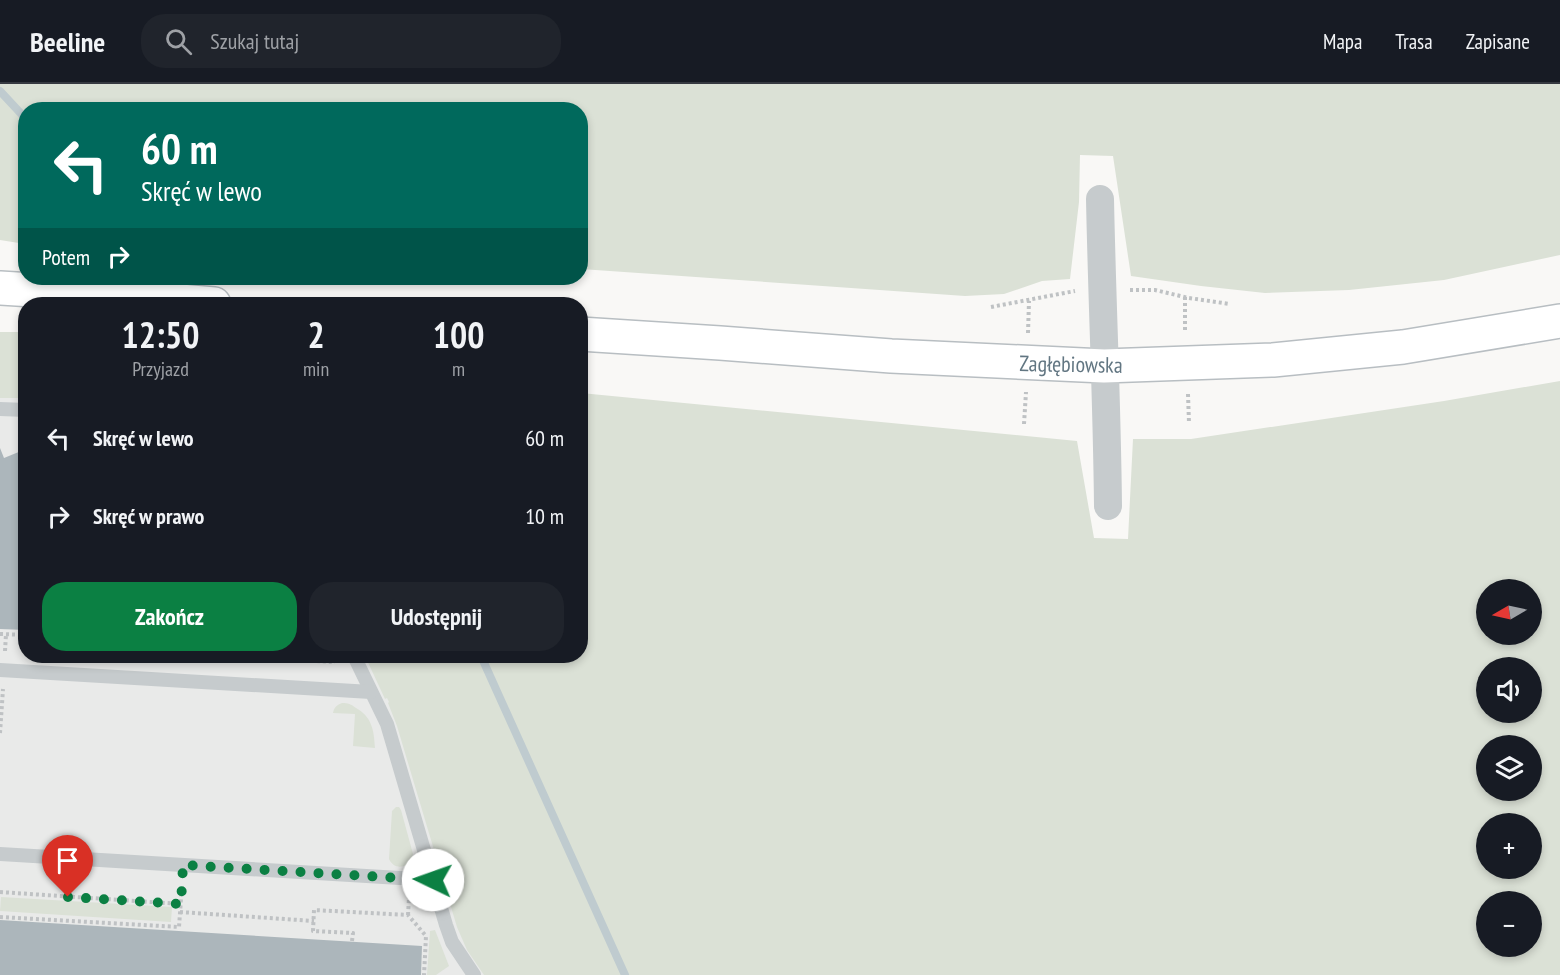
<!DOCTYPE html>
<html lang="pl">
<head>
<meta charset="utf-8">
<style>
	:root { --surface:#171b24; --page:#20242c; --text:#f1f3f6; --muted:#9ea1a6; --line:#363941; --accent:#0b8043 }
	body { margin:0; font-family:"PT Sans Narrow",sans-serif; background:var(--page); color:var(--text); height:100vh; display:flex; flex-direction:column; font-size:22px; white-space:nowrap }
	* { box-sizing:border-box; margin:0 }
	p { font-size:20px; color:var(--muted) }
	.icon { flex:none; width:33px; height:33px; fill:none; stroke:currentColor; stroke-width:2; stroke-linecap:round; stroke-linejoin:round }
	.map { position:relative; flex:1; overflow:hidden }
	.details { position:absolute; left:18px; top:213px; width:570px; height:366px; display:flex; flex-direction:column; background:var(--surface); border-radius:24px; box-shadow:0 3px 9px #0003 }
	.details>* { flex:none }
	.banner { position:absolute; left:18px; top:18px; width:570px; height:183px; border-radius:24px; box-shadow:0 3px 9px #0003; background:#00695c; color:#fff; overflow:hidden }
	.needle { width:39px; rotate:261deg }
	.buttons { position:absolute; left:1476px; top:495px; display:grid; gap:12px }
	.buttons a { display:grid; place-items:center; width:66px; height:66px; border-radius:50%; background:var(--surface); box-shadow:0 3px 9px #0003; font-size:30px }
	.pin { position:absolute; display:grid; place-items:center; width:51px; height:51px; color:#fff; margin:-62px -26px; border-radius:50% 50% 50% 0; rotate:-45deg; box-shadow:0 0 6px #0007 }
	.pin .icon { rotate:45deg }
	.me { position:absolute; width:66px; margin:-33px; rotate:273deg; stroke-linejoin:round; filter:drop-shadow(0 0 4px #0008) }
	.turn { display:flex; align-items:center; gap:21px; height:126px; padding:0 24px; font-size:27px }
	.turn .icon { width:78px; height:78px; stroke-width:2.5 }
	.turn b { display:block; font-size:42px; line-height:51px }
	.then { display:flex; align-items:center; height:57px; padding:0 24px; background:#0003; gap:12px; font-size:22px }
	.eta { display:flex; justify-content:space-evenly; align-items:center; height:102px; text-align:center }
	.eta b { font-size:36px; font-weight:600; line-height:42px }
	.action { display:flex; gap:12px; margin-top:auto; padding:12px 24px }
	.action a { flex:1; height:69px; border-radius:24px; background:var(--accent); color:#fff; font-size:24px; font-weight:600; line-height:69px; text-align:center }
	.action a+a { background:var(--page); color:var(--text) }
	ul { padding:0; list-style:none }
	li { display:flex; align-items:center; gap:18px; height:78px; padding:0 24px }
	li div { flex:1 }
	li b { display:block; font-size:22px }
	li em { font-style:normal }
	header { display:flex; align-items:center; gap:36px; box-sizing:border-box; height:84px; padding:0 30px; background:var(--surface); border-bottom:2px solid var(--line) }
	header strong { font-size:28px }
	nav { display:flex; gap:33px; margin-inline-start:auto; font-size:21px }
	.search { width:420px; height:54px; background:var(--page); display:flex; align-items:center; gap:15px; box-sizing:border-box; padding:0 21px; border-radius:24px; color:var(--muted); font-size:22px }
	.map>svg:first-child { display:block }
	.built { fill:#e9eae9 }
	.green { fill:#dbe1d6; fill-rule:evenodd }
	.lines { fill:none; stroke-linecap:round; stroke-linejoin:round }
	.stream { stroke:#bfcbcf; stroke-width:8 }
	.building { fill:#acb6bb }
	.secondary-casing { stroke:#b8bec2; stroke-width:36 }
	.path { stroke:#bfc2c4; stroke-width:4; stroke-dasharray:3 3; stroke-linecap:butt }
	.service { stroke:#c6cbcd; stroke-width:14 }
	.minor { stroke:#c6cbcd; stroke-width:28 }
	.secondary { stroke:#fff; stroke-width:33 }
	.route { stroke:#0b8043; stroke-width:10; stroke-dasharray:0 18 }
	.labels { text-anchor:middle; stroke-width:6; stroke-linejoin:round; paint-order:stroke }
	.street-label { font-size:22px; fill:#627682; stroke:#fff }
</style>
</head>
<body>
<header>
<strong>Beeline</strong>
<div class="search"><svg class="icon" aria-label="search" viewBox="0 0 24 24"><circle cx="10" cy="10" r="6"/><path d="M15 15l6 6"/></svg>Szukaj tutaj</div>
<nav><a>Mapa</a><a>Trasa</a><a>Zapisane</a></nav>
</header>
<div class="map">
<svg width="1560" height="891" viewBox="0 0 1560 891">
	<rect width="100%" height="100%" fill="#f9f8f6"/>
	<polygon class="built" points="0,312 25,313 26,572 475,572 627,891 0,891"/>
	<g class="green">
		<polygon points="0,0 1560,0 1560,171 1444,196 1349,206 1265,209 1201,202 1131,192 1113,72 1080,71 1079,118 1070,195 1042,197 1004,210 965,212 581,185 580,26 26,26 25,160 0,156"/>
		<rect x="0" y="248" width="25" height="66"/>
		<path d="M1560,297v594h-1076l-17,-25 -10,-23 -60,-201 -9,-23 1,-1 -2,-4 -2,1 -20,-43h215l1,-263 496,48 17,97 34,1 5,-100h58l253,-38zM1486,506h46v44h-46zM1486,584h46v44h-46zM1486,662h46v44h-46zM1486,740h46v44h-46zM1486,818h46v44h-46z"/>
		<path d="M342,619c6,0 9,1 14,5 16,9 18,22 19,40l-22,-2 2,-32 -22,-1c1,-6 4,-8 9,-10z"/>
		<path d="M396,723h3l2,3 12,44 -3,9c-8,5 -16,6 -21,-4l3,-48z"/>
		<polygon points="1,813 172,823 171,838 0,827"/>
		<polygon points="435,846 449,882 436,891 427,891 430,847"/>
	</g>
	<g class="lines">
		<g class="stream">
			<polyline points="0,7 26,35"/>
			<polyline points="481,572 625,891"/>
		</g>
	</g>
	<g class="building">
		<polygon points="0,364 4,374 26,365 26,546 0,545"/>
		<polygon points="0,836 422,862 421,891 0,891"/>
	</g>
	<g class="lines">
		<defs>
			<g id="secondary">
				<polyline points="0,204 112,211 214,220"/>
				<polyline points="580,250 720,259 891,272 1104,282 1273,276 1403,263 1560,237"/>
			</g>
		</defs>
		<use href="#secondary" class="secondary-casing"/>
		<g class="path">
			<polyline points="1130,206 1155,206 1189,214 1230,220"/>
			<polyline points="1185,213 1185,248"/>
			<polyline points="991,223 1075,207"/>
			<polyline points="1028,249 1029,217"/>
			<polyline points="1188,310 1189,339"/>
			<polyline points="1024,340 1026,308"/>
			<polyline points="0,550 26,551"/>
			<polyline points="5,567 6,550"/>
			<polyline points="227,572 335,578"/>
			<polyline points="0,649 3,605"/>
			<polyline points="0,808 181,820"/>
			<polyline points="180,828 314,837"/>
			<polyline points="408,831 409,814"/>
			<polyline points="0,833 179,843 182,801"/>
			<polyline points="352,857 353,849 313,847 314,826 408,831 426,852 424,891"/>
		</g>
		<g class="service">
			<polyline points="0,325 26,326"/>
			<polyline points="354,572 387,640 446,841 452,858 474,891"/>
			<polyline points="0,586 371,608"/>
			<polyline points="0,770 433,796"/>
		</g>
		<path class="minor" d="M1100,115c2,102 7,204 8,307"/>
		<use href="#secondary" class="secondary"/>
	</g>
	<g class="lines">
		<polyline class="route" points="68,813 181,820 183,781 433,796"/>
	</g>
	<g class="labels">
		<g class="street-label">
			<text transform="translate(1071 280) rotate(1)" y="8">Zagłębiowska</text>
		</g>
	</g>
</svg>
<div class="buttons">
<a><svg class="needle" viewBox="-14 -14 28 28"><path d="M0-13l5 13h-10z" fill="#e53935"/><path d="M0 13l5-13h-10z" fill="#9ea1a6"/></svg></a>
<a><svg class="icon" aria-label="sound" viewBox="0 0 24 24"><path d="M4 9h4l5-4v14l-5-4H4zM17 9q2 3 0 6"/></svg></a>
<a><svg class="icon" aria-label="layers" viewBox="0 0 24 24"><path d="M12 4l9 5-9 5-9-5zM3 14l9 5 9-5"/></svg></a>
<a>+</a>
<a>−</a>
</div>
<div class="pin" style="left:68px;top:813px;background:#d93025"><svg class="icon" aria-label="arrive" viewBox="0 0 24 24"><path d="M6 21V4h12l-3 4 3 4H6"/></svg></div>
<svg class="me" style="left:433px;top:796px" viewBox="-20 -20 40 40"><circle r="19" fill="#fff"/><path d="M0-13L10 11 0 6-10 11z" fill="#0b8043"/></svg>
<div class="banner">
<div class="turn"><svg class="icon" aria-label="left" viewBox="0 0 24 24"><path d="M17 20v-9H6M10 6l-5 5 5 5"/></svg><div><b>60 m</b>Skręć w lewo</div></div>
<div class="then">Potem<svg class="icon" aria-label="right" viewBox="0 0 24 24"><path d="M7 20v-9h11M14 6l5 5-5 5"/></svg></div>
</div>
<section class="details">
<div class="eta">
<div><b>12:50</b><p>Przyjazd</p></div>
<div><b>2</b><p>min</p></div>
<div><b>100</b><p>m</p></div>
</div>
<ul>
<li><svg class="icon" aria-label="left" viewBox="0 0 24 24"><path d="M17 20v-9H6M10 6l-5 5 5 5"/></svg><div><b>Skręć w lewo</b></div><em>60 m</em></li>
<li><svg class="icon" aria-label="right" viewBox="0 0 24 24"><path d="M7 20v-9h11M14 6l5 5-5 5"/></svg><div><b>Skręć w prawo</b></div><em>10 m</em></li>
</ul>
<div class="action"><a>Zakończ</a><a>Udostępnij</a></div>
</section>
</div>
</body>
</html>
